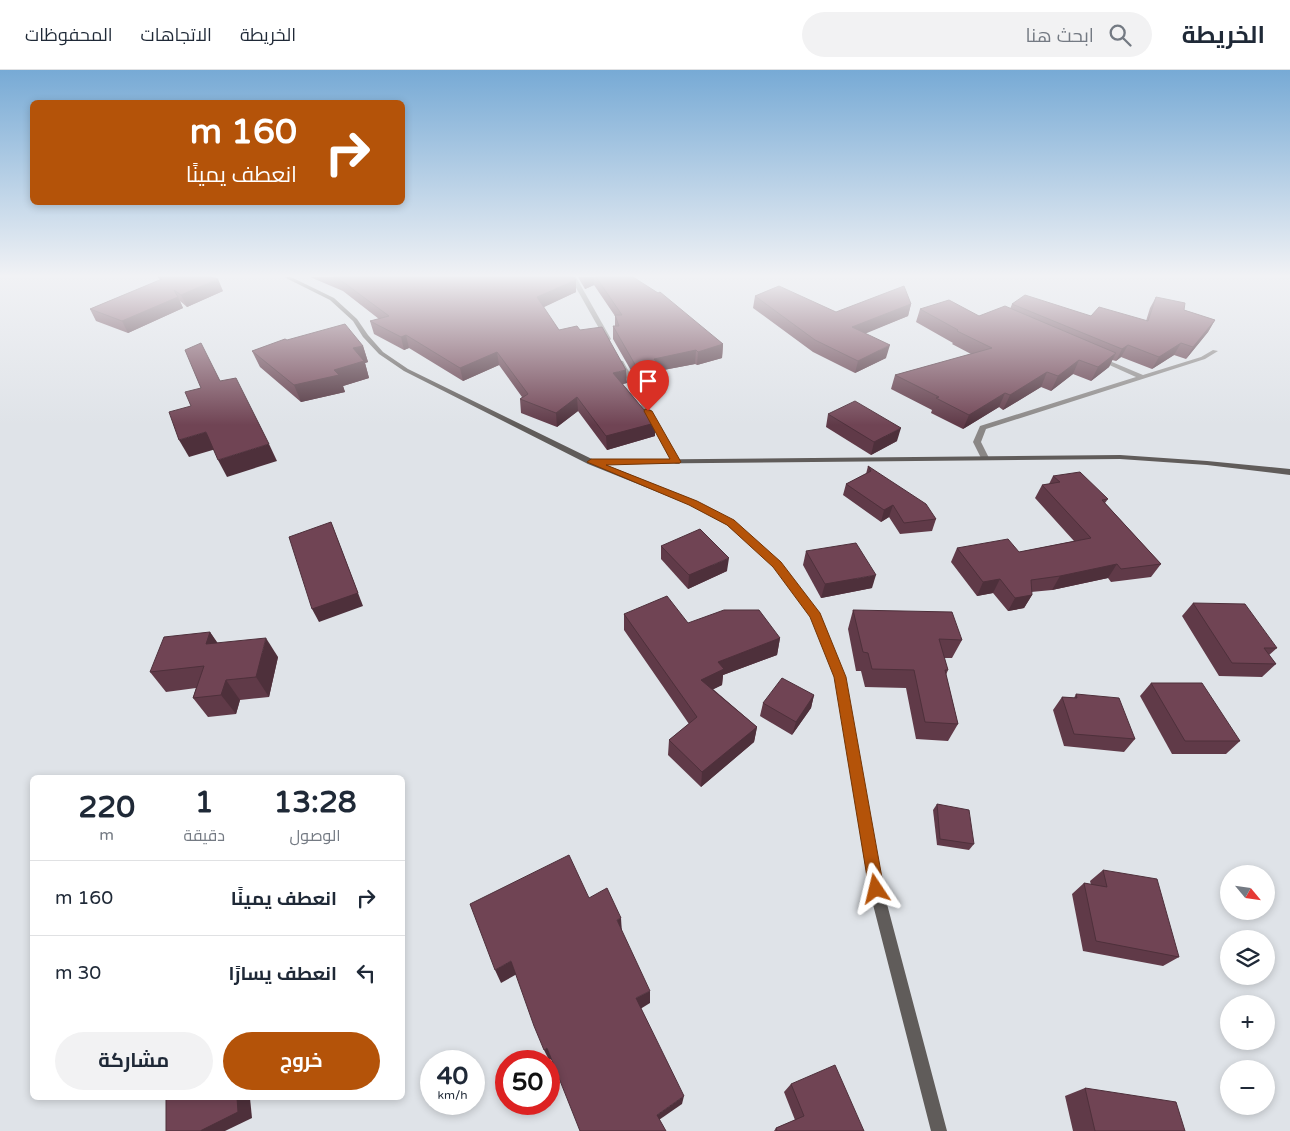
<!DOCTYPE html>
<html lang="ar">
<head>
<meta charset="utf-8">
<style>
	:root { --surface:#fff; --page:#f2f2f3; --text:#1f2937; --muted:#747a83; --line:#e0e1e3; --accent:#b45309 }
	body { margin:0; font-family:"Varela Round",Cairo,sans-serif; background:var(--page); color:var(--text); direction:rtl; height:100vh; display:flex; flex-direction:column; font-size:19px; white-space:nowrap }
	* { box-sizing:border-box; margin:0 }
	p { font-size:16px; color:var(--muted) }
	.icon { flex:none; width:28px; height:28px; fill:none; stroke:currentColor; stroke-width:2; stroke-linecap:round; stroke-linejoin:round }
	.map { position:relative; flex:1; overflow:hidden; direction:ltr }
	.sheet { position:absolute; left:30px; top:705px; width:375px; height:325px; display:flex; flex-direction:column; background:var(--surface); border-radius:8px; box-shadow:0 2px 8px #0003; direction:rtl }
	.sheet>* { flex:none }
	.top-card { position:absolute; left:30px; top:30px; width:375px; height:105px; border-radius:8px; box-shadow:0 2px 8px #0003; direction:rtl; background:#b45309; color:#fff; overflow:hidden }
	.needle { width:32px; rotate:119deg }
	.controls { position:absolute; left:1220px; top:795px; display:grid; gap:10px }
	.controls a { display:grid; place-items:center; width:55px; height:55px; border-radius:50%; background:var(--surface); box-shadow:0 2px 8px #0003; font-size:25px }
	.speed { position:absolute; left:420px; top:980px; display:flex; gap:10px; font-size:25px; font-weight:700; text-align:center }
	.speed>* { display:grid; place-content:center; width:65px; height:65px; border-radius:50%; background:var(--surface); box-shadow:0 2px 8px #0003; line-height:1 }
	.speed small { font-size:12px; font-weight:400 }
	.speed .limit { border:8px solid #d22; background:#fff; color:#111 }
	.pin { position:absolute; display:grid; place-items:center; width:42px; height:42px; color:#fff; margin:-51px -21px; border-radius:50% 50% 50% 0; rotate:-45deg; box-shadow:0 0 5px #0007 }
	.pin .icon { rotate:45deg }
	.me { position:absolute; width:55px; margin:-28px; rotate:350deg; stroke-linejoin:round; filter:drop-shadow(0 0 4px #0008) }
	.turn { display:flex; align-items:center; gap:18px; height:105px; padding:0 25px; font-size:22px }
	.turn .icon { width:65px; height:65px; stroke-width:2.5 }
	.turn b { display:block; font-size:35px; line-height:42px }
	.eta { display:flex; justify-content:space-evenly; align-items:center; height:85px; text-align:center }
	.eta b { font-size:30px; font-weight:700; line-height:35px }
	.button { display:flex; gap:10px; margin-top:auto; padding:10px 25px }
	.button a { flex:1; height:58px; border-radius:30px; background:var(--accent); color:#fff; font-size:20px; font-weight:700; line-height:58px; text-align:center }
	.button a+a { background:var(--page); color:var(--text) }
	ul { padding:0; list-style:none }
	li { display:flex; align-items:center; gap:15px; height:75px; padding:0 25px; border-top:1px solid var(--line) }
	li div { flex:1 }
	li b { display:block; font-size:19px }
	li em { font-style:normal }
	header { display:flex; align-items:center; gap:30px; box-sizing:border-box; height:70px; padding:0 25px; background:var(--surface); border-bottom:1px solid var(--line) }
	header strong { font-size:24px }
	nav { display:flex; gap:28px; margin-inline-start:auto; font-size:18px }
	.search { width:350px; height:45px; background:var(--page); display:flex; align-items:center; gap:12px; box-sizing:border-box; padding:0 18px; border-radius:28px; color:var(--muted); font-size:19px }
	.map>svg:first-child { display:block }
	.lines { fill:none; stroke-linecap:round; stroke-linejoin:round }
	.street { fill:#8a8786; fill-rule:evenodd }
	.secondary { fill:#605c5a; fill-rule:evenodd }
	.wall { fill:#603a48 }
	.shaded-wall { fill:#4e303b }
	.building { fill:#704454; stroke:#4e303b }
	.route { fill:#b45309; stroke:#753606 }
</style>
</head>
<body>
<header>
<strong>الخريطة</strong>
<div class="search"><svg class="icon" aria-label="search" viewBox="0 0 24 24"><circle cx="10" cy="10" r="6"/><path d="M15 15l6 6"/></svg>ابحث هنا</div>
<nav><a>الخريطة</a><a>الاتجاهات</a><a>المحفوظات</a></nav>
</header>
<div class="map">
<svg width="1290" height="1061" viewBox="0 0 1290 1061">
	<rect width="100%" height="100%" fill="#dfe3e8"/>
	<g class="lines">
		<g class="street">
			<polygon points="570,207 576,207 611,269 610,270 605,269"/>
			<polygon points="1213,280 1218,281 1205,289 986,359 981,372 989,388 988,390 982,390 973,372 980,356 1136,307 1096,289 1096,287 1100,287 1143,305 1201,287"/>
			<polygon points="618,290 623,291 680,392 679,394 676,394 672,392 617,291"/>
		</g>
		<polygon class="secondary" points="284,207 291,207 334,228 357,249 368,265 383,282 408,299 594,390 1120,385 1207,391 1290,399 1290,405 1207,395 1120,389 604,394 696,431 733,451 780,492 821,546 845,607 883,819 947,1061 931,1061 869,819 835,607 811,547 774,496 727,455 690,435 588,394 404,301 379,284 363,267 353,251 330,230"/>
	</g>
	<g class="wall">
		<polygon points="158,207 223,221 187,237 180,231 183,238 128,263 96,251 90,239 160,210"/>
		<polygon points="310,207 574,207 576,222 543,237 559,260 580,260 627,313 623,314 655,353 655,366 607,380 578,341 557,357 521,343 520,329 522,327 499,295 463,311 409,278 404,280 374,264 370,251 379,249 343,221"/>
		<polygon points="578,207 633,207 723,274 722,288 697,295 695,294 658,301 658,307 637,311 613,269 613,256 615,256 615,246 594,215 585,219"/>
		<polygon points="755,226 836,242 911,234 908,246 865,263 886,288 855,303 813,282 753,238"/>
		<polygon points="1156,227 1184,240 1215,250 1208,262 1186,289 1174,285 1152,299 1121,287 1116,291 1112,290 1109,297 1091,311 1073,304 1051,321 1041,317 1003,340 999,337 963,359 931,343 932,340 891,319 895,305 971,284 952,274 953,273 916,252 920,239 979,246 1010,239 1012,234 1091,246 1146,251 1150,238"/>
		<polygon points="287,270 363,276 368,292 365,293 369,308 343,316 345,322 301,332 260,297 252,281"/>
		<polygon points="828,344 897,371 871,385 826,357"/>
		<polygon points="868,396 936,449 932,461 900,464 889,447 881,452 843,425 846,414 866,404"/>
		<polygon points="1053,406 1108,429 1105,433 1161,494 1151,507 1111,512 1108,508 1052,520 1031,522 1032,525 1024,538 1008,541 993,523 977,526 951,492 957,478 1019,482 1074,471 1035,428 1042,415 1049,414"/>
		<polygon points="661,476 727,501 688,519 661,489"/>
		<polygon points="806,481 872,518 821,528 803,495"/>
		<polygon points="1193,533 1277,578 1269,585 1276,594 1262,607 1219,606 1182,546"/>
		<polygon points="853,540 962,570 952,588 944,588 948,600 946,605 958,654 948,671 916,669 906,618 865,617 861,601 856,601 848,559"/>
		<polygon points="624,544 688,553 780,568 777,585 723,605 722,615 713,619 757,657 754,672 701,717 668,685 669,670 689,654 624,560"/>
		<polygon points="210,562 217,573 278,587 269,627 240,630 236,644 208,647 193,628 196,618 166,622 150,602"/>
		<polygon points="1151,613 1240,671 1226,684 1172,684 1140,626"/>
		<polygon points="1076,624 1135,669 1124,682 1064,676 1053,640 1062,627 1074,628"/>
		<polygon points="814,625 811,638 792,665 760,646 763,633"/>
		<polygon points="937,734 974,774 969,780 937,775 933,740"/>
		<polygon points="1103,800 1179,887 1163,896 1083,881 1072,824 1084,813 1091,815 1090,811"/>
		<polygon points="791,1014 864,1061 774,1061 776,1058 795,1050 784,1022"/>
		<polygon points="1085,1018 1185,1061 1073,1061 1065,1026"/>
	</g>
	<g class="shaded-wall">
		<polygon points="584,207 594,207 594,215 585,219"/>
		<polygon points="218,209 223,221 187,237 181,225"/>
		<polygon points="576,210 576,222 538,240 537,227"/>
		<polygon points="178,227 183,238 128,263 122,251"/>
		<polygon points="911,234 908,246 850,270 852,257"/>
		<polygon points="1215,250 1208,262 1186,289 1193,277"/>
		<polygon points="406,265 409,278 404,280 401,267"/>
		<polygon points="1181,273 1174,285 1152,299 1159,287"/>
		<polygon points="723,274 722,288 697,295 698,282"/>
		<polygon points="890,275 886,288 855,303 858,291"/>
		<polygon points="1128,275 1121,287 1116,291 1122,279"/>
		<polygon points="363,276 368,292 365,293 369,308 343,316 345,322 301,332 294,315 334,300 353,278"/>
		<polygon points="696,280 695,294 658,301 658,307 637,311 637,298 654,289"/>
		<polygon points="497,282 499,295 463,311 460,298"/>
		<polygon points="1116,283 1109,297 1091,311 1098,297"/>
		<polygon points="1079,290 1073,304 1051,321 1058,306"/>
		<polygon points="626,300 627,313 614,316 613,303"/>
		<polygon points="1047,302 1041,317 1003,340 1010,325"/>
		<polygon points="1005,323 999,337 963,359 969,345"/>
		<polygon points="577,327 578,341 557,357 556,343"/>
		<polygon points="655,353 655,366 607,380 606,366"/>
		<polygon points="901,358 897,371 871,385 874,372"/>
		<polygon points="206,362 216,379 189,387 179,370"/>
		<polygon points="269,374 277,391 227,407 218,390"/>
		<polygon points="893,435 889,447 881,452 884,440"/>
		<polygon points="331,452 363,536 319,552 312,539"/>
		<polygon points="729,488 727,501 688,519 689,505"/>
		<polygon points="1117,494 1108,508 1052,520 1060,506"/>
		<polygon points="876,505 872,518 821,528 825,514"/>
		<polygon points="1000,509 993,523 977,526 983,512"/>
		<polygon points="1032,525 1024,538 1008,541 1015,528"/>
		<polygon points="210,562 224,582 206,574"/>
		<polygon points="266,568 278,587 269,627 256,607"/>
		<polygon points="780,568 777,585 723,605 722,615 700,626 701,610 718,592"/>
		<polygon points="226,610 240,630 236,644 221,625"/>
		<polygon points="814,625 811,638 792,665 796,652"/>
		<polygon points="757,657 754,672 701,717 702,702"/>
		<polygon points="621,848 622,863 617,850"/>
		<polygon points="511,891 517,904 501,913 495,900"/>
		<polygon points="650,921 650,933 637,941 636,928"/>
		<polygon points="547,978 552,989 549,990 544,980"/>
		<polygon points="684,1026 682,1034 656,1052 657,1045"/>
		<polygon points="237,1028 250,1028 252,1048 225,1061 200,1061"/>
	</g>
	<g class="building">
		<polygon points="158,207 210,207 218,209 181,225 174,220 178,227 122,251 90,239 162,209"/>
		<polygon points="334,207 574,207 576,210 537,227 559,260 577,256 580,260 602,257 626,300 613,303 655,353 606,366 577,327 556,343 520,329 528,324 497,282 460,298 406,265 401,267 370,251 389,246 339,209"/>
		<polygon points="596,207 633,207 658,223 660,222 723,274 698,282 696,280 654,289 658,294 637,298 613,256 619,256 615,245 622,245"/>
		<polygon points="779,216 836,242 904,216 911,234 852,257 890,275 858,291 815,270 755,226"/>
		<polygon points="1025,225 1091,246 1099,237 1148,251 1156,227 1185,233 1184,240 1215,250 1193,277 1181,273 1159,287 1128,275 1122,279 1012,234"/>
		<polygon points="949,230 979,246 1005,236 1116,283 1098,297 1079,290 1058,306 1047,302 1010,325 1005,323 969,345 936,328 939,327 895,305 992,278 957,261 958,260 920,239"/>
		<polygon points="345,254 363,276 353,278 364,291 334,300 339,305 294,315 252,281 285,269 287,270"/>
		<polygon points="201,273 220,311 236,308 269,374 218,390 206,362 179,370 169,342 191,336 185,322 201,318 185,280"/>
		<polygon points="855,331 901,358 874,372 828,344"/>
		<polygon points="868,396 926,434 936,449 904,453 893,435 884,440 846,414 871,401"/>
		<polygon points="1080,402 1108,429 1102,430 1161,494 1121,499 1117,494 1060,506 1031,510 1032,525 1015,528 1000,509 983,512 957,478 1008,469 1019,482 1091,468 1042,415 1060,412 1053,406"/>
		<polygon points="331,452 358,523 312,539 289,467"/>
		<polygon points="700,459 729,488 689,505 661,476"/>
		<polygon points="856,473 876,505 825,514 806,481"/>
		<polygon points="667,526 688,553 724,540 759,540 780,568 718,592 724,599 701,610 757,657 702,702 669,670 697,647 624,544"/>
		<polygon points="1193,533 1245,534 1277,578 1264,578 1276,594 1232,593"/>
		<polygon points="853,540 952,542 962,570 939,569 948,600 945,600 958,654 925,652 914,600 872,599 868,583 863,582"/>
		<polygon points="210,562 206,574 266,568 256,607 226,610 221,625 193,628 204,596 150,602 164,567"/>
		<polygon points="782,608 814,625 796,652 763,633"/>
		<polygon points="1151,613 1202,613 1240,671 1185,671"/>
		<polygon points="1076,624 1119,628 1135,669 1074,664 1062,627 1077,628"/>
		<polygon points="937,734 969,740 974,774 940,769"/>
		<polygon points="569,785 589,828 607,818 621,848 617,850 650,921 636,928 684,1026 657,1045 666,1061 580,1061 547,978 544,980 534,956 511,891 495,900 470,834"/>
		<polygon points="1103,800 1157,809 1179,887 1096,871 1084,813 1107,817"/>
		<polygon points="835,995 864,1061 777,1061 776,1058 804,1046 791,1014"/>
		<polygon points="1085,1018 1176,1032 1185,1061 1095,1061"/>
		<polygon points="166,1028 237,1028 238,1042 200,1061 166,1061"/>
	</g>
	<linearGradient id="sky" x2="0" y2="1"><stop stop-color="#77aad5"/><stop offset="0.58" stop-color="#f1f2f5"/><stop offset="1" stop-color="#f1f2f5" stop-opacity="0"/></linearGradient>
	<rect width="1290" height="355" fill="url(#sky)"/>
	<polygon class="route" points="645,339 652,341 681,392 680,393 606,395 697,431 734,450 781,492 820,543 846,607 884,819 882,824 876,827 871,824 869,819 834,607 810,547 773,497 727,455 689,435 587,392 591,389 670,389 644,341"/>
</svg>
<div class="controls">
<a><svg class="needle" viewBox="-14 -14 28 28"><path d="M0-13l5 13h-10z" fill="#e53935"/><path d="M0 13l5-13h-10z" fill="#747a83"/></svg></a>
<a><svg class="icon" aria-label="layers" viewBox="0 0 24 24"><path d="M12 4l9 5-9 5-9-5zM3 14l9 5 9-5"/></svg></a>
<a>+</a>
<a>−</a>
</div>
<div class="speed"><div>40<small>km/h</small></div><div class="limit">50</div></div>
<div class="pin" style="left:648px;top:341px;background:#d93025"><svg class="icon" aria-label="arrive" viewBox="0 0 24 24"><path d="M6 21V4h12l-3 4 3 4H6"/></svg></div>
<svg class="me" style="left:876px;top:819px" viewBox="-20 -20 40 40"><path d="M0-17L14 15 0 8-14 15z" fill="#b45309" stroke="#fff" stroke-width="4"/></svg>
<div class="top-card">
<div class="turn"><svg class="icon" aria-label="right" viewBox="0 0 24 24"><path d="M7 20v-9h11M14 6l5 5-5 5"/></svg><div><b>160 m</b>انعطف يمينًا</div></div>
</div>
<section class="sheet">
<div class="eta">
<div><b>13:28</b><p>الوصول</p></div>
<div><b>1</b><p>دقيقة</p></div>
<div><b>220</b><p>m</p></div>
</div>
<ul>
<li><svg class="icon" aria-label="right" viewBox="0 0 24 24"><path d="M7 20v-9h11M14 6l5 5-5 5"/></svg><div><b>انعطف يمينًا</b></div><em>160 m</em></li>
<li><svg class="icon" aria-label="left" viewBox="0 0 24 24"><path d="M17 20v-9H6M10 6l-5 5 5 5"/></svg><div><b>انعطف يسارًا</b></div><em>30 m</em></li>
</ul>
<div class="button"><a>خروج</a><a>مشاركة</a></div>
</section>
</div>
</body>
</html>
